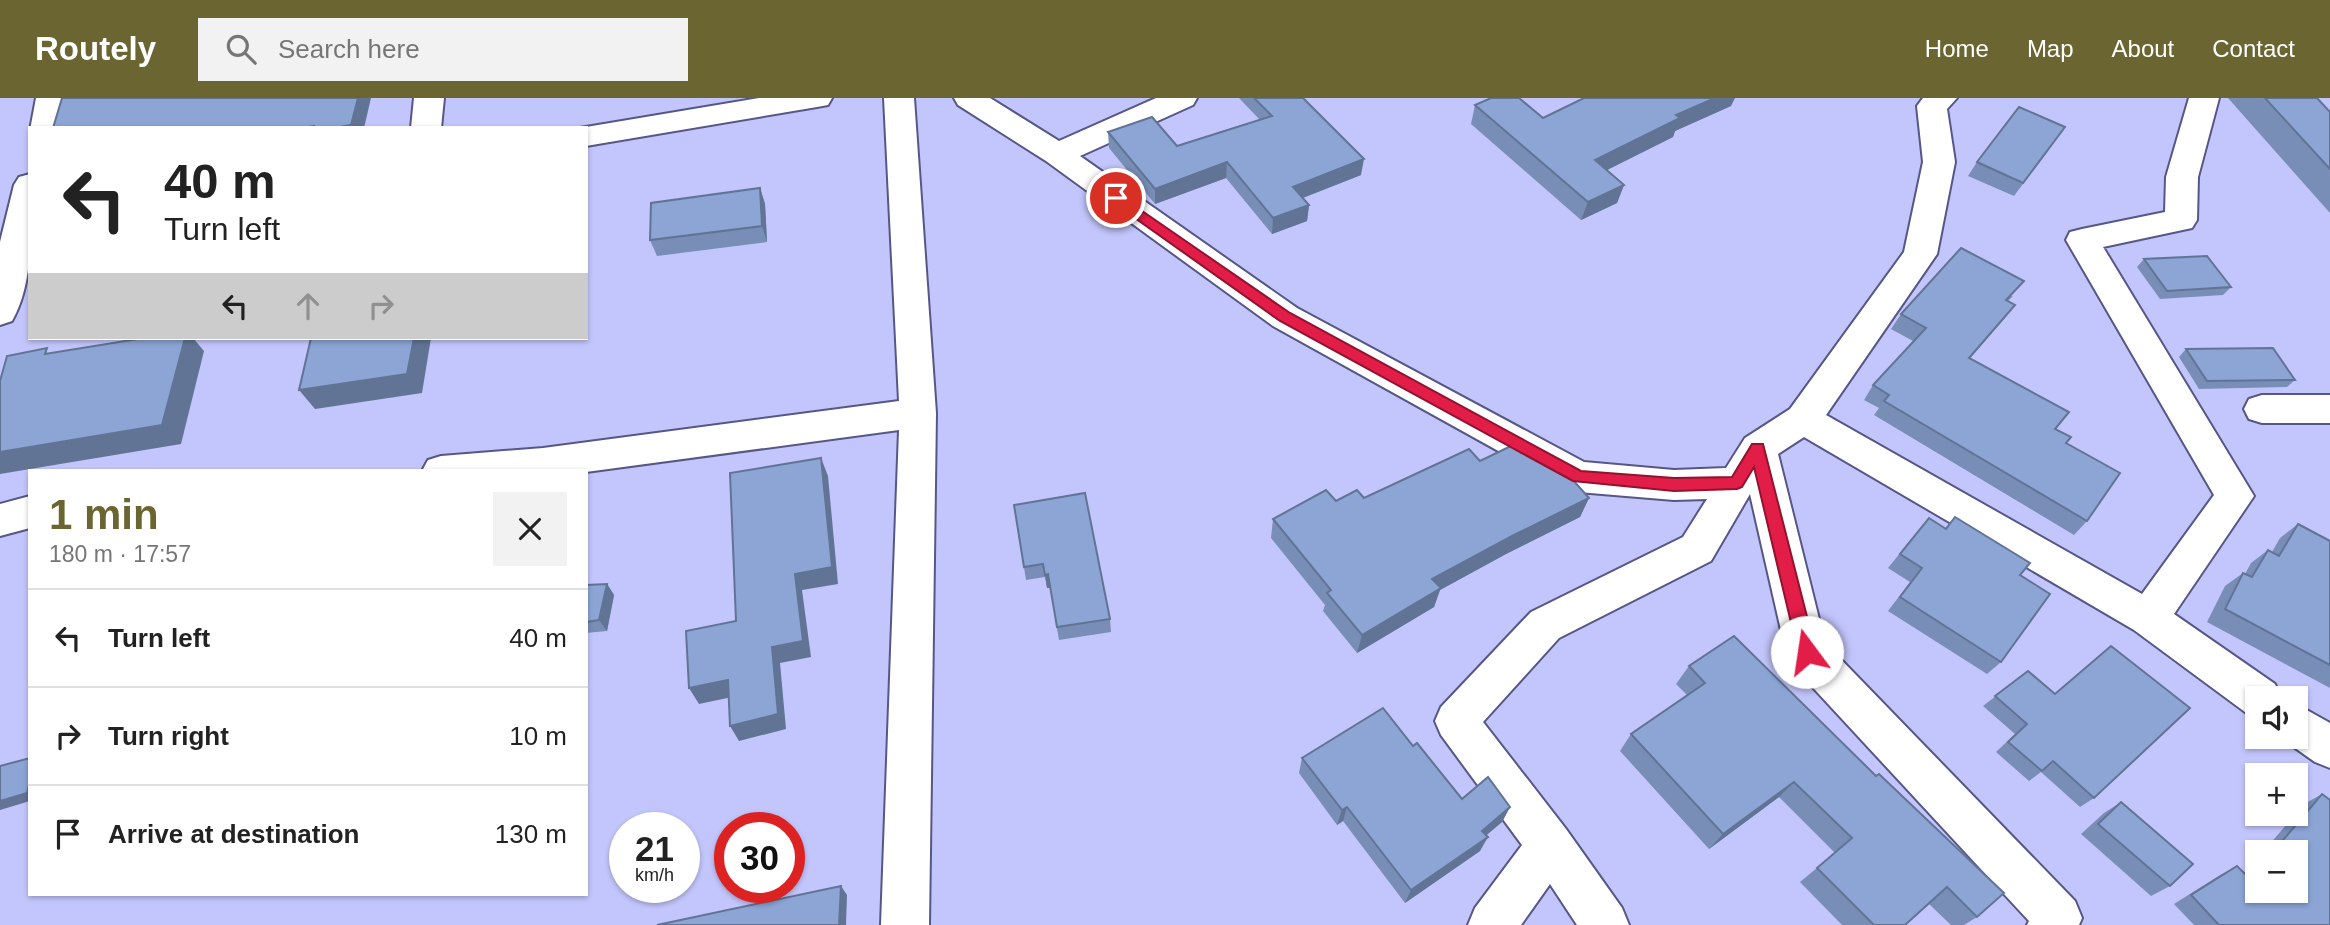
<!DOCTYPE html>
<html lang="en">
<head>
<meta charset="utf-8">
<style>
	:root { --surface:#fff; --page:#f2f2f2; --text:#222; --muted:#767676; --line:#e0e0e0; --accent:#6a6531 }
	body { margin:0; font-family:Helvetica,sans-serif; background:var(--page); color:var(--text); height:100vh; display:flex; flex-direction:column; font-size:26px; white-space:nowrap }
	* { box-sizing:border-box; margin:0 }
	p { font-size:23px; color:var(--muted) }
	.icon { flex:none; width:38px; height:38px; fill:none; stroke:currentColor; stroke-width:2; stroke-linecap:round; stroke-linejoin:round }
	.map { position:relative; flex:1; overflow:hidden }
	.side { position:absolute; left:28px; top:371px; width:560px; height:427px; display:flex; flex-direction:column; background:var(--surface); border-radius:0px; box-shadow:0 2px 5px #0004 }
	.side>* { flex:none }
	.hud { position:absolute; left:28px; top:28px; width:560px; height:214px; border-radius:0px; box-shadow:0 2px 5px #0004; background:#fff; color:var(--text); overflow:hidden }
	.tools { position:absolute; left:2245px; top:588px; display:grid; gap:14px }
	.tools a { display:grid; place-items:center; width:63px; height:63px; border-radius:0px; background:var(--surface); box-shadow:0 2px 5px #0004; font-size:35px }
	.speed { position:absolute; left:609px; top:714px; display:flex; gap:14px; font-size:35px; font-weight:700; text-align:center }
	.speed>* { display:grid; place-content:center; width:91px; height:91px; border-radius:50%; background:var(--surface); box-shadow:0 2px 5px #0004; line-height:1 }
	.speed small { font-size:18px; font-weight:400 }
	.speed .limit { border:10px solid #d22; background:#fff; color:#111 }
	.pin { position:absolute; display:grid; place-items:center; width:60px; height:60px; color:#fff; margin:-30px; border:4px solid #fff; border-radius:50%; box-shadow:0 2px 7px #0007 }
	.me { position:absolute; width:77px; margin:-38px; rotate:346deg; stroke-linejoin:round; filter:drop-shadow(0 0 5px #0008) }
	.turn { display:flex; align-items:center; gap:24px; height:147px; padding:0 21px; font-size:32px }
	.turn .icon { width:91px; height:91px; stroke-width:2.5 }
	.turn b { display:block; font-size:49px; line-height:60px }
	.lanes { display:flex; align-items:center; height:66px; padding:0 21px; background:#0003; justify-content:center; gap:35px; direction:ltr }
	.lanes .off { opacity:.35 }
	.round { display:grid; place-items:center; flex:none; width:74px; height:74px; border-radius:0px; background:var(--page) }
	.overview { display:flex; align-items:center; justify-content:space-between; height:119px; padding:0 21px }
	h1 { font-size:42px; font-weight:600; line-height:52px; color:var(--accent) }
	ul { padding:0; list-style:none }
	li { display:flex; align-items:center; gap:21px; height:98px; padding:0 21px; border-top:2px solid var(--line) }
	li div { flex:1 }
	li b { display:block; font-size:26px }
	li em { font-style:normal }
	header { display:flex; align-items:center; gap:42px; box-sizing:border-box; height:98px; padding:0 35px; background:var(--accent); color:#fff }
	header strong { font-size:33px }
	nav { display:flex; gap:38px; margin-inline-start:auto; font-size:24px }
	.search { width:490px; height:63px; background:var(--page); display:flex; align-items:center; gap:18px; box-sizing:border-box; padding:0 24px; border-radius:0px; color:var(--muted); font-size:26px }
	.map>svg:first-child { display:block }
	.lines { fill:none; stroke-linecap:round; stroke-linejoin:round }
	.minor-casing { stroke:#565786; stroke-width:4 }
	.minor { fill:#fff; fill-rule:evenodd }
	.wall { fill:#788eb7 }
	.shaded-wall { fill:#627495 }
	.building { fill:#8ca5d5; stroke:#627495; stroke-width:2 }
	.route { fill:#e11d48; stroke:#92132f; stroke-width:2 }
</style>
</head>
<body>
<header>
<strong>Routely</strong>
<div class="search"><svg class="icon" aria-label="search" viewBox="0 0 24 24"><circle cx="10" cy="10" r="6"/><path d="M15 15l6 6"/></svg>Search here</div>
<nav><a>Home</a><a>Map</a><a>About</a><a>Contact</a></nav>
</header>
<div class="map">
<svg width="2330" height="827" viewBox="0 0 2330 827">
	<rect width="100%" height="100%" fill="#c3c6fc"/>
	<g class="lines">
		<defs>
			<g id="minor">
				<polygon points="36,0 66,0 59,30 30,32"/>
				<polygon points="414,0 444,0 441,30 411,30"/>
				<polygon points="759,0 832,0 828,7 817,9 586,48 586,30 580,30"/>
				<polygon points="884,0 914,0 936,315 929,827 881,827 899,332 586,374 422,373 428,362 441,358 543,350 899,303"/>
				<polygon points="954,0 990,0 1059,43 1156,0 1197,0 1193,7 1080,58 1297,210 1584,364 1674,372 1726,370 1745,340 1790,311 1904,154 1923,64 1917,8 1923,0 1957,0 1947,11 1955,64 1937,156 1826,317 2142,496 2214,397 2066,142 2070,134 2082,131 2165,114 2166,79 2189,0 2219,0 2198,79 2197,122 2192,130 2103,149 2254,398 2174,516 2275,586 2281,600 2258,600 2258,618 2245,614 2134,532 1804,339 1778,356 1825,545 2075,803 2082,820 2079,827 2027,827 2029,823 1792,567 1786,554 1750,396 1711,463 1559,540 1483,624 1566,731 1622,810 1629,827 1577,827 1550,786 1521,827 1468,827 1475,810 1522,747 1441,637 1435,623 1441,609 1531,514 1683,439 1707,401 1674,402 1578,394 1565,390 1273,228 1046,63 958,7"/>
				<path d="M30,76c0,47 6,105 -18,147l-12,4v-83l14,-57 5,-8z"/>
				<polygon points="2262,297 2330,297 2330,325 2262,325 2249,321 2244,311 2249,301"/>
				<polygon points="30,398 30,430 0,438 0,406"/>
				<polygon points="2296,606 2330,625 2330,670 2315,664 2281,640 2296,639"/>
			</g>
		</defs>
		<use href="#minor" class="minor-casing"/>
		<use href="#minor" class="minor"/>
	</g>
	<g class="wall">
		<polygon points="1239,0 1303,0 1361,77 1303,100 1309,107 1307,123 1272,136 1226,80 1155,106 1109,50 1108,34 1177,48 1260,22"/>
		<polygon points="2228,0 2317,0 2330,14 2330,115"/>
		<polygon points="1475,7 1543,20 1731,8 1675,33 1673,39 1607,72 1624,87 1617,105 1581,122 1471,26"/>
		<polygon points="2065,29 2014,98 1968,78 1977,64"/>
		<polygon points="760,90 765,106 767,144 657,158 650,142"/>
		<polygon points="2144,161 2231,189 2223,197 2160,201 2137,169"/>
		<polygon points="2013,198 2008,203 2015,207 1970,260 2055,331 2066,345 2087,423 2074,437 1874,317 1879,310 1864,302 1873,287 1913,243 1891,231 1901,216"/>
		<polygon points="2186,251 2295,282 2287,289 2199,291 2179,259"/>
		<polygon points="1521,355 1589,400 1580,419 1506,456 1440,492 1434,509 1357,555 1323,513 1325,507 1271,440 1273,421 1336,403 1364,400 1480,363"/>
		<polygon points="1014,407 1110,521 1111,534 1059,542 1050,490 1047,490 1045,479 1026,482"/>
		<polygon points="1955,419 2020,477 2001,564 1987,576 1888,513 1910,484 1888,470 1917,434 1945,430"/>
		<polygon points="2298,426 2330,443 2330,590 2207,524 2225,488 2243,475 2245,476 2251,465 2268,452 2272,454 2280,440"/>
		<polygon points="607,486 614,497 607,533 586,535 586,487"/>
		<polygon points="1734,538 1977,819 1964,827 1951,827 1929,806 1905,827 1842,827 1800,784 1835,755 1779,699 1709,751 1620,653 1631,636 1687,597 1676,586 1689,568"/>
		<polygon points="2028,573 2094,700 2080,709 2041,674 2029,683 1996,654 2015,636 1983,608"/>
		<polygon points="1413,648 1462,701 1510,709 1502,724 1486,737 1480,753 1405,805 1343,723 1337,727 1299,675 1302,660"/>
		<polygon points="2322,696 2330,827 2194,827 2174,806 2220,777 2237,768 2245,775 2258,760 2258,793 2296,754 2263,754 2304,706"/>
		<polygon points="2121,704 2170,788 2151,798 2081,736 2104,715"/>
	</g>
	<g class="shaded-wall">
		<polygon points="358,0 371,0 364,30 334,30"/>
		<polygon points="1715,0 1735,0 1731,8 1675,33 1673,39 1589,81 1595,62 1676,17"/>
		<polygon points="1364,61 1361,77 1292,104 1293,89"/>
		<polygon points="1227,64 1226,80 1155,106 1155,91"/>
		<polygon points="1624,87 1617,105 1581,122 1588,104"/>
		<polygon points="760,90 765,106 767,144 762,128"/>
		<polygon points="1309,107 1307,123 1272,136 1273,120"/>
		<polygon points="2015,207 2003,222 1958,274 1969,260"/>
		<polygon points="185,240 193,240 204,253 181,346 0,376 0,354"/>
		<polygon points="414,240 431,240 422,295 315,311 299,292"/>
		<polygon points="821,360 828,378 838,486 802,492 811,559 780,565 786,631 739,643 730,628 772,549 795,476"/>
		<polygon points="1589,400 1580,419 1506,456 1440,492 1434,509 1357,555 1362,537 1432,481 1514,437"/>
		<polygon points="1048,476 1050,490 1047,490 1045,477"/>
		<polygon points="607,486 614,497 607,533 599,522"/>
		<polygon points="728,582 737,598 699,606 689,590"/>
		<polygon points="30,683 30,703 0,712 0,703"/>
		<polygon points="1794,684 1779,699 1709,751 1723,736"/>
		<polygon points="1347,709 1343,723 1337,727 1342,712"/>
		<polygon points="1510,709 1502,724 1475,747 1482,733"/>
		<polygon points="1488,739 1480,753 1405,805 1411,792"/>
		<polygon points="841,788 847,797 846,827 839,827"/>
	</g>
	<g class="building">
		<polygon points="62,0 358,0 351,27 334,30 314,30 314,28 303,30 53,30"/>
		<polygon points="1254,0 1303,0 1364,61 1293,89 1309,107 1273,120 1227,64 1155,91 1108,34 1152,19 1177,48 1272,18"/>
		<polygon points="1491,0 1519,0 1543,20 1584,0 1715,0 1676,17 1680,20 1595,62 1624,87 1588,104 1475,7"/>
		<polygon points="2265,0 2317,0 2330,14 2330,71"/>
		<polygon points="2019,9 2065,29 2023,85 1977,64"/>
		<polygon points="760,90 762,128 650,142 651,105"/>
		<polygon points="1961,150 2024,183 2006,202 2015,207 1969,260 2069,314 2055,331 2071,339 2066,345 2120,375 2087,423 1884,303 1889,297 1873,287 1926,230 1901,216"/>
		<polygon points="2207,158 2231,189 2167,193 2144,161"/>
		<polygon points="144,240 185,240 162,327 0,354 0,283 7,258 47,250 45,256"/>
		<polygon points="311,240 414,240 407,276 299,292"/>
		<polygon points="2273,250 2295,282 2207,283 2186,251"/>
		<polygon points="1513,347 1521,355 1531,350 1556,363 1589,400 1514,437 1432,481 1441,490 1362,537 1327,495 1331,492 1273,421 1326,392 1336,403 1357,392 1364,400 1469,351 1480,363"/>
		<polygon points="821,360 832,469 795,476 803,543 772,549 778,616 730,628 728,582 689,590 686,533 736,523 730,375"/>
		<polygon points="1085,395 1110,521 1057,529 1048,476 1045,477 1043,466 1024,469 1014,407"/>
		<polygon points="1955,419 2030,465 2020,477 2050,496 2001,564 1900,499 1922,470 1900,456 1929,420 1946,431"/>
		<polygon points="2298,426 2330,443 2330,567 2225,511 2243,475 2252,479 2268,452 2279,458"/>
		<polygon points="607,486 599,522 586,524 586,487"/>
		<polygon points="1734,538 1876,678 1879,676 2004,795 1977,819 1947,789 1905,827 1874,827 1817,770 1852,740 1794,684 1723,736 1631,636 1705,585 1689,568"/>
		<polygon points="2111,548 2190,610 2094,700 2053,663 2042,673 2008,644 2027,626 1995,598 2028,573 2055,596"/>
		<polygon points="1383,610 1413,648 1417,645 1462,701 1488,679 1510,709 1482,733 1488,739 1411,792 1347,709 1342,712 1302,660"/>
		<polygon points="30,660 30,683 27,695 0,703 0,668"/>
		<polygon points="2322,696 2330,702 2330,827 2219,827 2191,797 2237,768 2250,781 2258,773 2258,793 2296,793 2296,754 2273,754"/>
		<polygon points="2121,704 2193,766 2170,788 2098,726"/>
		<polygon points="841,788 839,827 657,827"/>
	</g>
	<polygon class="route" points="1116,95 1290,215 1581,373 1674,380 1732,379 1752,346 1763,346 1816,554 1813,560 1807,562 1798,554 1754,369 1742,389 1737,391 1674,393 1573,383 1280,223 1111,103 1109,100"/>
</svg>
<div class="tools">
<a><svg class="icon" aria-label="sound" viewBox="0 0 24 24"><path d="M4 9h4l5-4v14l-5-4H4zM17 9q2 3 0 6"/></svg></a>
<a>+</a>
<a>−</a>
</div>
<div class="speed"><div>21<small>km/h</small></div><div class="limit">30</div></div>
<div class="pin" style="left:1116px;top:100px;background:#d93025"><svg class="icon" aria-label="arrive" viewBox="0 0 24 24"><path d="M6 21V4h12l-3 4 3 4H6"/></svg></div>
<svg class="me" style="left:1807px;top:554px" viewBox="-20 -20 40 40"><circle r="19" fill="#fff"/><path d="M0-13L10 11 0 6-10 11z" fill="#e11d48"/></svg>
<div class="hud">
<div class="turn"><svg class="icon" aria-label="left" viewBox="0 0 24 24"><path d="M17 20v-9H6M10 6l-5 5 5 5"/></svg><div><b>40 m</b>Turn left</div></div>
<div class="lanes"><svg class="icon" aria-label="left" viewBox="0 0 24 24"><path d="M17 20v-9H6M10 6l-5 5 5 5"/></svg><svg class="icon off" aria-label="ahead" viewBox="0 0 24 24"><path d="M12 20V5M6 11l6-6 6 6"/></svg><svg class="icon off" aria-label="right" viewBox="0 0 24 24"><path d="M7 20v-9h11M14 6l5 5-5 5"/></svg></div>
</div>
<section class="side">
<div class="overview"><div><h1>1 min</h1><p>180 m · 17:57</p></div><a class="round"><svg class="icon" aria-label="close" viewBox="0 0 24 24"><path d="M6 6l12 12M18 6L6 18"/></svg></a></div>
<ul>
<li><svg class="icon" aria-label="left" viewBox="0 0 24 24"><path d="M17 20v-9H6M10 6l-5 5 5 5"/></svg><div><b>Turn left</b></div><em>40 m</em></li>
<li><svg class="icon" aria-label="right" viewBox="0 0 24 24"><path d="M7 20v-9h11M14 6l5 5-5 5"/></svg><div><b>Turn right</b></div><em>10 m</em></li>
<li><svg class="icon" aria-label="arrive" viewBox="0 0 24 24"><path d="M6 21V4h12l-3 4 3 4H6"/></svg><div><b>Arrive at destination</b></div><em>130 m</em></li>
</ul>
</section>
</div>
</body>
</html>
